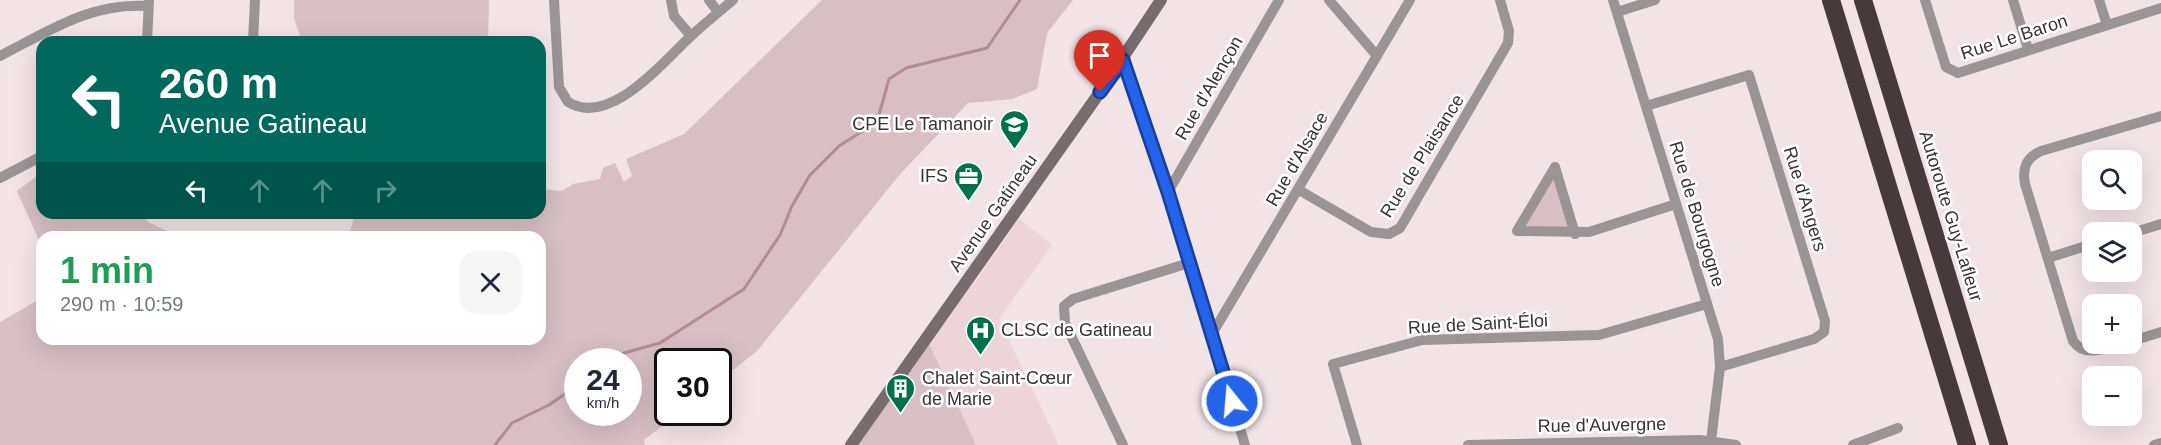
<!DOCTYPE html>
<html lang="en">
<head>
<meta charset="utf-8">
<style>
	:root { --surface:#fff; --page:#f6f6f7; --text:#1f2937; --muted:#747a83 }
	body { margin:0; font-family:Helvetica,sans-serif; background:var(--page); color:var(--text); height:100vh; display:flex; flex-direction:column; font-size:22px; white-space:nowrap }
	* { box-sizing:border-box; margin:0 }
	p { font-size:20px; color:var(--muted) }
	.icon { flex:none; width:33px; height:33px; fill:none; stroke:currentColor; stroke-width:2; stroke-linecap:round; stroke-linejoin:round }
	.map { position:relative; flex:1; overflow:hidden }
	.sheet { position:absolute; left:36px; top:231px; width:510px; height:114px; display:flex; flex-direction:column; background:var(--surface); border-radius:18px; box-shadow:0 6px 24px #0002 }
	.sheet>* { flex:none }
	.top-card { position:absolute; left:36px; top:36px; width:510px; height:183px; border-radius:18px; box-shadow:0 6px 24px #0002; background:#00695c; color:#fff; overflow:hidden }
	.buttons { position:absolute; left:2082px; top:150px; display:grid; gap:12px }
	.buttons a { display:grid; place-items:center; width:60px; height:60px; border-radius:12px; background:var(--surface); box-shadow:0 6px 24px #0002; font-size:30px }
	.speed { position:absolute; left:564px; top:348px; display:flex; gap:12px; font-size:30px; font-weight:700; text-align:center }
	.speed>* { display:grid; place-content:center; width:78px; height:78px; border-radius:50%; background:var(--surface); box-shadow:0 6px 24px #0002; line-height:1 }
	.speed small { font-size:15px; font-weight:400 }
	.speed .limit { border:3px solid #111; border-radius:9px; background:#fff; color:#111 }
	.pin { position:absolute; display:grid; place-items:center; width:51px; height:51px; color:#fff; margin:-62px -26px; border-radius:50% 50% 50% 0; rotate:-45deg; box-shadow:0 0 6px #0007 }
	.pin .icon { rotate:45deg }
	.me { position:absolute; width:66px; margin:-33px; rotate:343deg; stroke-linejoin:round; filter:drop-shadow(0 0 4px #0008) }
	.turn { display:flex; align-items:center; gap:21px; height:126px; padding:0 24px; font-size:27px }
	.turn .icon { width:78px; height:78px; stroke-width:2.5 }
	.turn b { display:block; font-size:42px; line-height:51px }
	.lanes { display:flex; align-items:center; height:57px; padding:0 24px; background:#0003; justify-content:center; gap:30px; direction:ltr }
	.lanes .off { opacity:.35 }
	.round { display:grid; place-items:center; flex:none; width:63px; height:63px; border-radius:18px; background:var(--page) }
	.headline { display:flex; align-items:center; justify-content:space-between; height:102px; padding:0 24px }
	h1 { font-size:36px; font-weight:700; line-height:45px; color:#1e9e55 }
	.map>svg:first-child { display:block }
	.built { fill:#ecd4d9 }
	.green { fill:#d7bfc4; fill-rule:evenodd }
	.lines { fill:none; stroke-linecap:round; stroke-linejoin:round }
	.stream { stroke:#b18d95; stroke-width:3 }
	.street { stroke:#9b9496; stroke-width:10 }
	.secondary { stroke:#776d6f; stroke-width:12 }
	.highway { stroke:#473a3d; stroke-width:18 }
	.route-casing { stroke:#184099; stroke-width:15 }
	.route { stroke:#2563eb; stroke-width:10 }
	.labels { text-anchor:middle; stroke-width:5; stroke-linejoin:round; paint-order:stroke }
	.street-label { font-size:18px; fill:#393334; stroke:#fff }
	.poi-label { font-size:18px; fill:#393334; stroke:#fff; text-anchor:end }
</style>
</head>
<body>
<div class="map">
<svg width="2161" height="445" viewBox="0 0 2161 445">
	<rect width="100%" height="100%" fill="#f2e3e6"/>
	<polygon class="built" points="1019,219 1052,245 999,319 1059,445 976,445 927,339 978,278"/>
	<g class="green">
		<polygon points="294,0 489,0 488,42 302,42 294,18"/>
		<path d="M822,0h251l-26,33 -10,56 -25,10 -44,4 -67,70 -144,178 -38,30 -1,-19h-50v50l11,1 -35,27 1,5h-645v-123l42,-24v41h498v-102h-191l6,-24h185v-27l3,3 19,2 11,-7 27,-5 3,-11 12,-5 9,19 8,-6 -6,-17 58,-25zM578,362h50v50h-50z"/>
		<polygon points="1555,167 1575,234 1517,231"/>
		<polygon points="42,172 42,213 143,213 148,222 180,237 42,237 42,247 17,191"/>
		<polygon points="927,339 976,445 851,445"/>
	</g>
	<g class="lines">
		<g class="stream">
			<polyline points="611,362 624,353 660,343 744,289 780,235 792,206 810,175 839,146 877,122 889,79 906,68 987,48 1020,0"/>
			<polyline points="495,445 512,423 549,405 578,385"/>
		</g>
		<g class="street">
			<path d="M554,0l5,87 9,15c42,26 96,-41 123,-66 13,-12 28,-24 42,-36"/>
			<polyline points="671,0 674,16 691,36"/>
			<polyline points="709,0 718,12"/>
			<polyline points="1329,0 1377,56"/>
			<polyline points="1613,0 1718,339 1720,367 1711,441"/>
			<polyline points="1925,0 1946,67 1958,73 2161,8"/>
			<polyline points="2013,0 2028,49"/>
			<polyline points="2099,0 2107,25"/>
			<polyline points="1617,12 1655,0"/>
			<polyline points="147,42 149,0"/>
			<polyline points="253,42 255,0"/>
			<path d="M0,56c49,-25 91,-54 148,-50"/>
			<polyline points="1123,60 1168,192 1245,445"/>
			<polyline points="1646,106 1749,75 1825,321 1824,332 1814,339 1720,367"/>
			<polyline points="1555,167 1517,231 1589,232 1676,204"/>
			<polyline points="1555,167 1575,234"/>
			<polyline points="0,178 42,156"/>
			<polyline points="1299,190 1371,232 1389,234 1400,228 1508,43 1509,31 1500,0"/>
			<polyline points="1168,192 1279,0"/>
			<polyline points="2132,233 2161,224"/>
			<polyline points="2048,258 2092,244"/>
			<polyline points="1212,334 1410,0"/>
			<polyline points="2132,341 2161,332"/>
			<path d="M2122,344c-17,4 -37,14 -49,-3l-48,-157c-3,-16 1,-26 16,-33l120,-35"/>
			<polyline points="1123,445 1065,323 1064,306 1073,299 1189,263"/>
			<polyline points="1357,445 1333,364 1422,340 1599,335 1707,304"/>
			<polyline points="1468,445 1700,440 1736,445"/>
			<polyline points="1853,445 1898,428"/>
			<polyline points="2154,445 2161,443"/>
		</g>
		<polyline class="secondary" points="851,445 1100,92 1161,0"/>
		<g class="highway">
			<polyline points="1831,0 1967,445"/>
			<polyline points="1863,0 1999,445"/>
		</g>
	</g>
	<g class="lines">
		<defs>
			<polyline id="route" points="1100,92 1123,60 1168,192 1232,401"/>
		</defs>
		<use href="#route" class="route-casing"/>
		<use href="#route" class="route"/>
	</g>
	<defs>
		<symbol id="school-pin" viewBox="-11 -11 22 30"><path d="M0 17L-7.5 6A9.5 9.5 0 1 1 7.5 6Z" fill="#00714a" stroke="#fff"/><path d="M0-5L7-2L0 1L-7-2ZM-4 1L0 2.5L4 1V4Q0 6-4 4Z" fill="#fff"/></symbol>
		<symbol id="office-pin" viewBox="-11 -11 22 30"><path d="M0 17L-7.5 6A9.5 9.5 0 1 1 7.5 6Z" fill="#00714a" stroke="#fff"/><path d="M-6-3h4V-5.5h4V-3h4V5H-6ZM-1-4.5V-3h2v-1.5ZM-6 0V1H6V0Z" fill="#fff"/></symbol>
		<symbol id="hospital-pin" viewBox="-11 -11 22 30"><path d="M0 17L-7.5 6A9.5 9.5 0 1 1 7.5 6Z" fill="#00714a" stroke="#fff"/><path d="M-5-5h3v3.5h4V-5h3V5h-3V1.5h-4V5h-3Z" fill="#fff"/></symbol>
		<symbol id="building-pin" viewBox="-11 -11 22 30"><path d="M0 17L-7.5 6A9.5 9.5 0 1 1 7.5 6Z" fill="#00714a" stroke="#fff"/><path d="M-4-6H4V6H1V3H-1V6H-4ZM-2.5-4.3h1.7v1.8h-1.7ZM.8-4.3h1.7v1.8H.8ZM-2.5-1h1.7V.8h-1.7ZM.8-1h1.7V.8H.8Z" fill="#fff"/></symbol>
	</defs>
	<g fill-rule="evenodd">
		<use href="#school-pin" x="998" y="108" width="33" height="45"/>
		<use href="#office-pin" x="952" y="160" width="33" height="45"/>
		<use href="#hospital-pin" x="964" y="314" width="33" height="45"/>
		<use href="#building-pin" x="884" y="372" width="33" height="45"/>
	</g>
	<g class="labels">
		<g class="street-label">
			<text transform="translate(2014 37) rotate(-18)" y="6">Rue Le Baron</text>
			<text transform="translate(1209 88) rotate(-60)" y="6">Rue d'Alençon</text>
			<text transform="translate(1422 156) rotate(-58)" y="6">Rue de Plaisance</text>
			<text transform="translate(1297 159) rotate(-60)" y="6">Rue d'Alsace</text>
			<text transform="translate(1805 199) rotate(73)" y="6">Rue d'Angers</text>
			<text transform="translate(993 213) rotate(-55)" y="6">Avenue Gatineau</text>
			<text transform="translate(1697 214) rotate(73)" y="6">Rue de Bourgogne</text>
			<text transform="translate(1951 216) rotate(73)" y="6">Autoroute Guy-Lafleur</text>
			<text transform="translate(1478 324) rotate(-3)" y="6">Rue de Saint-Éloi</text>
			<text transform="translate(1602 425) rotate(-1)" y="6">Rue d'Auvergne</text>
		</g>
		<g class="poi-label">
			<text x="993" y="130">CPE Le Tamanoir</text>
			<text x="948" y="182">IFS</text>
			<text x="1001" y="336" text-anchor="start">CLSC de Gatineau</text>
			<text x="922" y="384" text-anchor="start">Chalet Saint-Cœur<tspan x="922" dy="21">de Marie</tspan></text>
		</g>
	</g>
</svg>
<div class="buttons">
<a><svg class="icon" aria-label="search" viewBox="0 0 24 24"><circle cx="10" cy="10" r="6"/><path d="M15 15l6 6"/></svg></a>
<a><svg class="icon" aria-label="layers" viewBox="0 0 24 24"><path d="M12 4l9 5-9 5-9-5zM3 14l9 5 9-5"/></svg></a>
<a>+</a>
<a>−</a>
</div>
<div class="speed"><div>24<small>km/h</small></div><div class="limit">30</div></div>
<div class="pin" style="left:1100px;top:92px;background:#d93025"><svg class="icon" aria-label="arrive" viewBox="0 0 24 24"><path d="M6 21V4h12l-3 4 3 4H6"/></svg></div>
<svg class="me" style="left:1232px;top:401px" viewBox="-20 -20 40 40"><circle r="17" fill="#2563eb" stroke="#fff" stroke-width="3"/><path d="M0-11L8 9 0 5-8 9z" fill="#fff"/></svg>
<div class="top-card">
<div class="turn"><svg class="icon" aria-label="left" viewBox="0 0 24 24"><path d="M17 20v-9H6M10 6l-5 5 5 5"/></svg><div><b>260 m</b>Avenue Gatineau</div></div>
<div class="lanes"><svg class="icon" aria-label="left" viewBox="0 0 24 24"><path d="M17 20v-9H6M10 6l-5 5 5 5"/></svg><svg class="icon off" aria-label="ahead" viewBox="0 0 24 24"><path d="M12 20V5M6 11l6-6 6 6"/></svg><svg class="icon off" aria-label="ahead" viewBox="0 0 24 24"><path d="M12 20V5M6 11l6-6 6 6"/></svg><svg class="icon off" aria-label="right" viewBox="0 0 24 24"><path d="M7 20v-9h11M14 6l5 5-5 5"/></svg></div>
</div>
<section class="sheet">
<div class="headline"><div><h1>1 min</h1><p>290 m · 10:59</p></div><a class="round"><svg class="icon" aria-label="close" viewBox="0 0 24 24"><path d="M6 6l12 12M18 6L6 18"/></svg></a></div>
</section>
</div>
</body>
</html>
